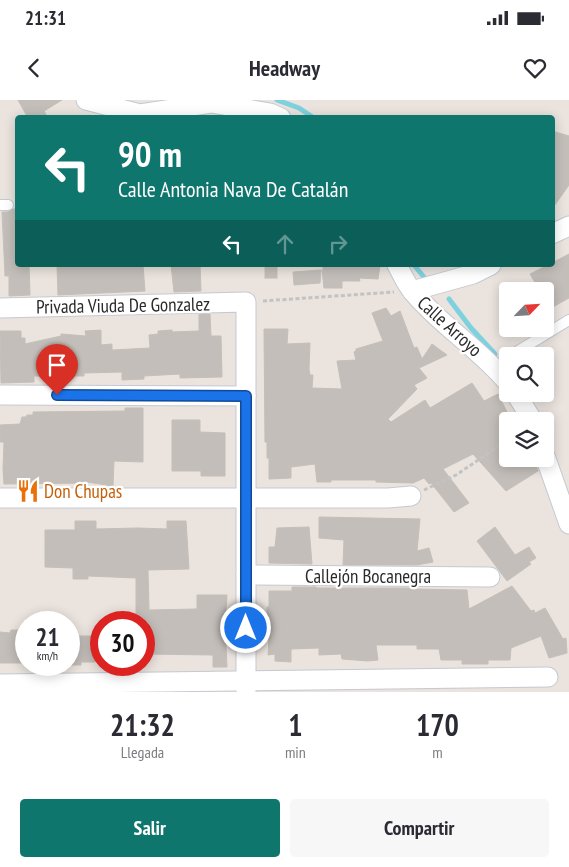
<!DOCTYPE html>
<html lang="es">
<head>
<meta charset="utf-8">
<style>
	:root { --surface:#fff; --page:#f7f7f7; --text:#2b2b33; --muted:#7c7c81; --accent:#0f766e }
	body { margin:0; font-family:"PT Sans Narrow",sans-serif; background:var(--page); color:var(--text); height:100vh; display:flex; flex-direction:column; font-size:19px; white-space:nowrap }
	* { box-sizing:border-box; margin:0 }
	p { font-size:16px; color:var(--muted) }
	.icon { flex:none; width:28px; height:28px; fill:none; stroke:currentColor; stroke-width:2; stroke-linecap:round; stroke-linejoin:round }
	.map { position:relative; height:592px; overflow:hidden }
	.panel { display:flex; flex-direction:column; background:var(--surface); flex:1 }
	.panel>* { flex:none }
	.banner { position:absolute; left:15px; top:15px; width:540px; height:152px; border-radius:5px; box-shadow:0 2px 12px #0003; background:#0f766e; color:#fff; overflow:hidden }
	.needle { width:32px; rotate:65deg }
	.controls { position:absolute; left:499px; top:182px; display:grid; gap:10px }
	.controls a { display:grid; place-items:center; width:55px; height:55px; border-radius:5px; background:var(--surface); box-shadow:0 2px 12px #0003; font-size:25px }
	.speed { position:absolute; left:15px; top:511px; display:flex; gap:10px; font-size:25px; font-weight:700; text-align:center }
	.speed>* { display:grid; place-content:center; width:65px; height:65px; border-radius:50%; background:var(--surface); box-shadow:0 2px 12px #0003; line-height:1 }
	.speed small { font-size:12px; font-weight:400 }
	.speed .limit { border:8px solid #d22; background:#fff; color:#111 }
	.pin { position:absolute; display:grid; place-items:center; width:42px; height:42px; color:#fff; margin:-51px -21px; border-radius:50% 50% 50% 0; rotate:-45deg; box-shadow:0 0 5px #0007 }
	.pin .icon { rotate:45deg }
	.me { position:absolute; width:55px; margin:-28px; rotate:0deg; stroke-linejoin:round; filter:drop-shadow(0 0 4px #0008) }
	.turn { display:flex; align-items:center; gap:18px; height:105px; padding:0 20px; font-size:22px }
	.turn .icon { width:65px; height:65px; stroke-width:2.5 }
	.turn b { display:block; font-size:35px; line-height:42px }
	.lanes { display:flex; align-items:center; height:48px; padding:0 20px; background:#0003; justify-content:center; gap:25px; direction:ltr }
	.lanes .off { opacity:.35 }
	.eta { display:flex; justify-content:space-evenly; align-items:center; height:85px; text-align:center }
	.eta b { font-size:30px; font-weight:700; line-height:35px }
	.button { display:flex; gap:10px; margin-top:auto; padding:10px 20px }
	.button a { flex:1; height:58px; border-radius:5px; background:var(--accent); color:#fff; font-size:20px; font-weight:700; line-height:58px; text-align:center }
	.button a+a { background:var(--page); color:var(--text) }
	.status { display:flex; justify-content:space-between; align-items:center; height:35px; padding:0 25px; background:var(--surface); direction:ltr }
	.status svg { height:14px; fill:currentColor }
	header { display:flex; justify-content:space-between; align-items:center; height:65px; padding:0 20px; background:var(--surface); font-size:22px; font-weight:700 }
	.map>svg:first-child { display:block }
	.lines { fill:none; stroke-linecap:round; stroke-linejoin:round }
	.stream { stroke:#7ed1df; stroke-width:5 }
	.building { fill:#c3beb9; stroke:#c5bfb8 }
	.lane-casing { stroke:#c5c9d2; stroke-width:12 }
	.street-casing { stroke:#c5c9d2; stroke-width:21 }
	.path { stroke:#c3c3c3; stroke-width:3; stroke-dasharray:4 2.5; stroke-linecap:butt }
	.lane { stroke:#fff; stroke-width:10 }
	.street { stroke:#fff; stroke-width:19 }
	.route-casing { stroke:#114b97; stroke-width:12 }
	.route { stroke:#1a73e8; stroke-width:9 }
	.labels { text-anchor:middle; stroke-width:4.5; stroke-linejoin:round; paint-order:stroke }
	.street-label { font-size:19px; fill:#2a2a2a; stroke:#fff }
	.food-label { font-size:19px; fill:#c56008; stroke:#fff; text-anchor:start }
</style>
</head>
<body>
<div class="status"><b>21:31</b><svg viewBox="0 0 49 12"><path d="M0 12V9h3v3zM5 12V6h3v6zM10 12V3h3v9zM15 12V0h3v12zM26 1h20v11H26zM47 4h2v5h-2z"/></svg></div>
<header><svg class="icon" aria-label="back" viewBox="0 0 24 24"><path d="M15 5l-7 7 7 7"/></svg>Headway<svg class="icon" aria-label="heart" viewBox="0 0 24 24"><path d="M12 20l-8-8c-3-5 5-10 8-4 3-6 11-1 8 4z"/></svg></header>
<div class="map">
<svg width="569" height="592" viewBox="0 0 569 592">
	<rect width="100%" height="100%" fill="#eae3de"/>
	<g class="lines">
		<g class="stream">
			<polyline points="277,0 299,8 314,18"/>
			<polyline points="414,165 428,182"/>
			<polyline points="449,199 471,228 495,254"/>
		</g>
	</g>
	<g class="building">
		<polygon points="18,0 62,0 44,11 48,18 28,18"/>
		<polygon points="552,31 569,36 569,85 552,109"/>
		<polygon points="13,109 18,109 18,165 29,165 30,195 9,196 9,176 5,176 2,112 8,112"/>
		<polygon points="569,154 569,198 549,209 545,201 545,191 540,191 530,174 548,165 552,165 552,163"/>
		<polygon points="57,165 143,165 145,191 58,195"/>
		<polygon points="171,165 200,165 201,191 174,192"/>
		<rect x="265" y="165" width="12" height="13"/>
		<polygon points="323,165 380,165 378,179 359,178 360,181 342,181 342,188 324,188 322,170 323,170"/>
		<polygon points="321,170 320,183 294,185 293,172"/>
		<polygon points="386,208 391,216 400,211 414,248 417,247 422,259 432,244 447,255 419,268 427,278 414,285 417,289 388,319 391,322 425,300 430,308 472,283 484,301 498,294 507,312 508,359 534,359 538,371 506,391 473,354 443,369 469,403 454,412 431,383 429,384 424,378 413,383 376,382 376,380 331,380 331,382 317,382 315,364 291,367 291,378 269,379 269,358 267,358 267,342 265,342 264,229 288,229 287,244 310,243 309,269 310,275 313,275 312,288 342,289 337,261 356,260 354,252 356,251 356,249 383,241 372,213"/>
		<polygon points="199,214 210,214 211,236 221,236 222,277 180,278 180,274 144,276 144,279 122,280 122,272 84,273 84,276 34,276 34,282 1,283 0,231 21,231 21,238 25,238 25,244 61,236 61,234 86,236 85,231 101,230 101,245 112,244 112,250 150,248 149,235 158,234 158,231 172,230 172,232 199,231"/>
		<polygon points="125,308 143,308 143,362 114,361 113,386 87,382 87,383 4,384 3,369 4,342 0,342 0,325 20,324 22,317 26,317 27,315 33,315 33,312 125,311"/>
		<polygon points="172,320 200,320 200,332 225,333 225,376 201,376 201,371 172,371"/>
		<polygon points="319,417 420,419 417,451 429,448 433,462 417,465 343,465 344,440 319,438"/>
		<polygon points="75,421 96,421 96,429 138,428 167,429 167,421 186,421 189,469 148,470 149,510 197,509 197,495 227,495 225,525 227,567 213,567 213,555 144,554 144,522 136,522 136,478 88,476 88,479 73,479 73,468 45,467 45,430 75,430"/>
		<polygon points="309,427 312,464 269,463 269,447 275,447 277,428"/>
		<polygon points="495,427 515,455 529,447 536,458 529,462 531,464 507,481 477,441"/>
		<polygon points="512,486 531,511 534,510 535,513 545,508 563,539 566,538 567,553 549,558 541,536 511,548 510,560 488,560 488,564 462,564 462,560 441,560 439,549 417,549 417,545 376,545 378,560 368,561 342,559 341,554 319,555 319,548 291,549 291,562 275,561 275,554 268,555 270,522 267,522 267,507 269,507 269,491 292,491 292,487 316,487 317,488 413,488 413,489 467,490 469,509"/>
		<polygon points="11,530 26,530 26,563 0,563 0,532 10,533"/>
		<polygon points="69,536 96,536 95,562 81,562 81,565 69,565"/>
	</g>
	<g class="lines">
		<defs>
			<g id="lane">
				<polyline points="0,105 8,105"/>
				<polyline points="510,256 569,220"/>
			</g>
			<g id="street">
				<polyline points="86,0 140,14 211,3 270,13 281,18"/>
				<polyline points="552,134 569,126"/>
				<path d="M397,165c5,9 9,19 16,27 28,34 67,57 95,91"/>
				<polyline points="412,191 473,174 491,165"/>
				<polyline points="0,208 246,202 246,592"/>
				<polyline points="516,294 533,321"/>
				<polyline points="0,295 246,296"/>
				<polyline points="545,356 569,424"/>
				<polyline points="0,398 388,398 411,396"/>
				<polyline points="246,475 490,477"/>
				<polyline points="0,584 548,577"/>
			</g>
		</defs>
		<use href="#lane" class="lane-casing"/>
		<use href="#street" class="street-casing"/>
		<g class="path">
			<polyline points="263,201 394,192"/>
			<polyline points="424,390 456,375 508,340"/>
		</g>
		<use href="#lane" class="lane"/>
		<use href="#street" class="street"/>
	</g>
	<g class="lines">
		<defs>
			<polyline id="route" points="57,295 246,296 246,528"/>
		</defs>
		<use href="#route" class="route-casing"/>
		<use href="#route" class="route"/>
	</g>
	<defs>
		<symbol id="restaurant-bare" viewBox="-9 -9 18 18"><path d="M-5-6h1v4h1v-4h1v4h1v-4h1v5L-1.5 .5V6h-2V.5L-5-1ZM5-6V6H3V1.5H1.5Q1.5-4 5-6Z" fill="#e8710a" stroke="#fff" stroke-width="2.5" paint-order="stroke"/></symbol>
	</defs>
	<g fill-rule="evenodd">
		<use href="#restaurant-bare" x="12" y="375" width="32" height="32"/>
	</g>
	<g class="labels">
		<g class="street-label">
			<text transform="translate(123 205) rotate(-1)" y="7">Privada Viuda De Gonzalez</text>
			<text transform="translate(450 226) rotate(42)" y="7">Calle Arroyo</text>
			<text x="368" y="483">Callejón Bocanegra</text>
		</g>
		<g class="food-label">
			<text x="44" y="398">Don Chupas</text>
		</g>
	</g>
</svg>
<div class="controls">
<a><svg class="needle" viewBox="-14 -14 28 28"><path d="M0-13l5 13h-10z" fill="#e53935"/><path d="M0 13l5-13h-10z" fill="#7c7c81"/></svg></a>
<a><svg class="icon" aria-label="search" viewBox="0 0 24 24"><circle cx="10" cy="10" r="6"/><path d="M15 15l6 6"/></svg></a>
<a><svg class="icon" aria-label="layers" viewBox="0 0 24 24"><path d="M12 4l9 5-9 5-9-5zM3 14l9 5 9-5"/></svg></a>
</div>
<div class="speed"><div>21<small>km/h</small></div><div class="limit">30</div></div>
<div class="pin" style="left:57px;top:295px;background:#d93025"><svg class="icon" aria-label="arrive" viewBox="0 0 24 24"><path d="M6 21V4h12l-3 4 3 4H6"/></svg></div>
<svg class="me" style="left:246px;top:528px" viewBox="-20 -20 40 40"><circle r="17" fill="#1a73e8" stroke="#fff" stroke-width="3"/><path d="M0-11L8 9 0 5-8 9z" fill="#fff"/></svg>
<div class="banner">
<div class="turn"><svg class="icon" aria-label="left" viewBox="0 0 24 24"><path d="M17 20v-9H6M10 6l-5 5 5 5"/></svg><div><b>90 m</b>Calle Antonia Nava De Catalán</div></div>
<div class="lanes"><svg class="icon" aria-label="left" viewBox="0 0 24 24"><path d="M17 20v-9H6M10 6l-5 5 5 5"/></svg><svg class="icon off" aria-label="ahead" viewBox="0 0 24 24"><path d="M12 20V5M6 11l6-6 6 6"/></svg><svg class="icon off" aria-label="right" viewBox="0 0 24 24"><path d="M7 20v-9h11M14 6l5 5-5 5"/></svg></div>
</div>
</div>
<section class="panel">
<div class="eta">
<div><b>21:32</b><p>Llegada</p></div>
<div><b>1</b><p>min</p></div>
<div><b>170</b><p>m</p></div>
</div>
<div class="button"><a>Salir</a><a>Compartir</a></div>
</section>
</body>
</html>
